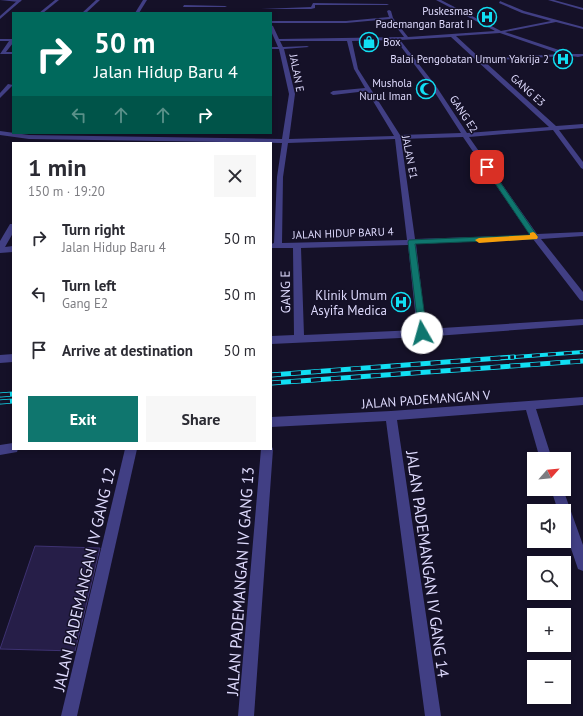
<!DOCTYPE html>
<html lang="en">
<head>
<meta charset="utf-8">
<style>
	:root { --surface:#fff; --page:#f7f7f7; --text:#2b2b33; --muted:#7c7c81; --accent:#0f766e }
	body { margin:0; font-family:"PT Sans",sans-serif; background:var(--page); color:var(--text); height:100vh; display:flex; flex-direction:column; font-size:15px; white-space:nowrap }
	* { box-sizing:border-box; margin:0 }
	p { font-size:13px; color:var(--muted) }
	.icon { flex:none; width:22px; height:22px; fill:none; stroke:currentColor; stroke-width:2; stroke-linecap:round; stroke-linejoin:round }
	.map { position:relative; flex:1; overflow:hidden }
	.side { position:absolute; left:12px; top:142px; width:260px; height:308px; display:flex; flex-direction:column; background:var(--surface); border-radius:0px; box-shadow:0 2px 6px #0003 }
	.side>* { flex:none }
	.guide { position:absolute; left:12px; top:12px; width:260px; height:122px; border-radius:0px; box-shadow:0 2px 6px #0003; background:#00695c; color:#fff; overflow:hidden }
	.needle { width:26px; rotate:63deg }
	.controls { position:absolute; left:527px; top:452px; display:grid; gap:8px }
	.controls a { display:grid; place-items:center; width:44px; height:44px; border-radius:0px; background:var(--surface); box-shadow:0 2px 6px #0003; font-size:20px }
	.pin { position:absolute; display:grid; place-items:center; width:34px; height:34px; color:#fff; margin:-17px; border-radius:8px; box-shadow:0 2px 6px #0006 }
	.me { position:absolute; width:44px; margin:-22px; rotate:353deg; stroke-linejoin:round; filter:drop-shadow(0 0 3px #0008) }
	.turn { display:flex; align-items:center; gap:14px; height:84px; padding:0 16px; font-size:18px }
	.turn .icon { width:52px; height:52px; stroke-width:2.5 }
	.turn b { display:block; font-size:28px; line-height:34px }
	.lanes { display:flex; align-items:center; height:38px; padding:0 16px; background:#0003; justify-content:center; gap:20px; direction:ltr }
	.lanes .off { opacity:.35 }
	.round { display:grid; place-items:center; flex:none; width:42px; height:42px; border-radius:0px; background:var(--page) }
	.overview { display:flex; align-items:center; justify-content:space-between; height:68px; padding:0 16px }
	h1 { font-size:24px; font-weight:700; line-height:30px }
	.button { display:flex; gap:8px; margin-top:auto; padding:8px 16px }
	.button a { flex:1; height:46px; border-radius:0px; background:var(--accent); color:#fff; font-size:16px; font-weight:700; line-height:46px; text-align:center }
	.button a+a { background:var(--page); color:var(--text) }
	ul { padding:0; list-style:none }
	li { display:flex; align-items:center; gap:12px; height:56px; padding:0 16px }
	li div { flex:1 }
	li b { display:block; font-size:15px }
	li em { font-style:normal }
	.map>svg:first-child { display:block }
	.building { fill:#261e48; stroke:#3e3272 }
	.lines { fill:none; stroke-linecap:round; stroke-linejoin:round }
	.minor { fill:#413f84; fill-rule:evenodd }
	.tertiary { fill:#413f84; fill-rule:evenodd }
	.rail-far1-casing { stroke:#11dff3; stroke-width:4 }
	.rail-casing { stroke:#11dff3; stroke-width:5 }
	.rail-far1 { stroke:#151128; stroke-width:2.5; stroke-dasharray:8; stroke-linecap:butt }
	.rail { stroke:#151128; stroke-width:3.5; stroke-dasharray:10; stroke-linecap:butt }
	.route { fill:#0f766e; stroke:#0a4d48 }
	.slow { fill:#f59e0b }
	.labels { text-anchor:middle; stroke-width:3; stroke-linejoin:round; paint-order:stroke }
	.far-poi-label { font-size:11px; fill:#dedafd; stroke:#151128; text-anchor:end }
	.far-street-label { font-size:11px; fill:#dedafd; stroke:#151128 }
	.street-label { font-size:13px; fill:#dedafd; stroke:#151128 }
	.poi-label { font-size:13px; fill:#dedafd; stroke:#151128; text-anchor:end }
	.near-street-label { font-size:16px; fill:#dedafd; stroke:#151128 }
</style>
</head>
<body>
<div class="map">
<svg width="583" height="716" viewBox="0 0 583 716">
	<rect width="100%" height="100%" fill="#151128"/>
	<polygon class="building" points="35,546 100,548 75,651 0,649"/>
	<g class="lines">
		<g class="minor">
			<polygon points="0,0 20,0 21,1 19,2"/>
			<polygon points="55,0 59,0 43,13 39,13"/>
			<polygon points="96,0 100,0 86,13 82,13"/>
			<polygon points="143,0 147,0 139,13 135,13"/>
			<path d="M436,0h5l60,31 50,-10 -29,-8 -23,-10 1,-2 24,10 59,16v2l-27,-7 -51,10 66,22h12v2l-5,1 -14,-2 -2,1 -78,5 72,65 27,-2v4l-24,2 24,32v7l-2,-1 -28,-38 -84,7 68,97 46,-2v4l-42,3 42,53v9l-3,-1 -47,-61 -117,5 10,85 157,-10v6l-161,12 -151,7v-8l23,-1 -1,-87h-22v-4l3,-1 3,-66 5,-34 -253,-4 -29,-4v-4l29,4 253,4 7,-45 -10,-45h-8v-2h7l-7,-16v-6l2,1 6,13 125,-2 -14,-18 -44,4h-75v-2h75l43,-4 -2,-6 2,-1 2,1 2,7 15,19 87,-6zM500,33l61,21 -80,5 -25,-23zM451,37l98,90 -82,6 -31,-47 -36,-46zM396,40l36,48 29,45 -61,2 -42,-66 -6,-28zM280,41h67l7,28 11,19 -32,3 -3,2 3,2 34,-4 27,45 -105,3 6,-45 -11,-45 25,-2 -2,-1 -24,1zM463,137l67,98 -115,4 -14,-100zM395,139l12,101 -125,3 1,-66 5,-34zM408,245l9,85 -113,5 -3,-87z"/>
			<polygon points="548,0 554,0 583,8 583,10"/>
			<polygon points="313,3 387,4 389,5 315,5 315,8 311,9 261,9 311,7"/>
			<polygon points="184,5 225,6 227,7 183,7"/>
			<polygon points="0,39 13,39 13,43 6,52 13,52 13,54 0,54 9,41 0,41"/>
			<polygon points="8,84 13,85 0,98 0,93"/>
			<polygon points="10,224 13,224 13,233 5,247 13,246 13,252 0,253 0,241"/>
			<polygon points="13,354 13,362 0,363 0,355"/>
			<polygon points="583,397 583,405 536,409 552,459 540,459 526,410 397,420 441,716 425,716 386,421 271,427 271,417 391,411"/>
			<polygon points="13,443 13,449 18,449 17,452 0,455 0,445"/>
			<polygon points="271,445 273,449 254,716 238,716 261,449 271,449"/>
			<polygon points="125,449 137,449 77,716 61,716"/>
			<polygon points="551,489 563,489 583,545 583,571 578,569 564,528 564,511 558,511"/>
		</g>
		<polygon class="tertiary" points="18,0 22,0 0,19 0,16"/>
		<defs>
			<polyline id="rail-far1" points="500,358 583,352"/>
			<g id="rail">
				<polyline points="271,375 514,357"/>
				<polyline points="271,383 583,361"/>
				<polyline points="0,395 13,394"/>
				<polyline points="0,402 13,401"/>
			</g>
		</defs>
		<use href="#rail-far1" class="rail-far1-casing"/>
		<use href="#rail" class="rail-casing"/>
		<use href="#rail-far1" class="rail-far1"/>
		<use href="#rail" class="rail"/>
	</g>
	<polygon class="route" points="485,166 489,166 538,237 535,239 415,244 427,333 425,335 419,335 408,242 409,240 530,235 484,167"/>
	<polygon class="slow" points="533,232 535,233 538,237 537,239 479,243 475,240 479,238 530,235 530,233"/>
	<defs>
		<symbol id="hospital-ring" viewBox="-11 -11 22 22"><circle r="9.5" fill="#151128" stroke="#11dff3" stroke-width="1.5"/><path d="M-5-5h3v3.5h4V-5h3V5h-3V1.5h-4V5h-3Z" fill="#11dff3"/></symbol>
		<symbol id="shop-ring" viewBox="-11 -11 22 22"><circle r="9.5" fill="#151128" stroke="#11dff3" stroke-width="1.5"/><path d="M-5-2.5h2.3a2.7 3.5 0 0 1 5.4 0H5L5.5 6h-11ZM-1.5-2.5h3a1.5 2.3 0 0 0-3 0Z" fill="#11dff3"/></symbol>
		<symbol id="mosque-ring" viewBox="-11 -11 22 22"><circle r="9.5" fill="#151128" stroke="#11dff3" stroke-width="1.5"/><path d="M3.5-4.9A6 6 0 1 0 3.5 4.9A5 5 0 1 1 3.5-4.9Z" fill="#11dff3"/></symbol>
	</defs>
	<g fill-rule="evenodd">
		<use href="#hospital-ring" x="476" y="6" width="22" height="22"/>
		<use href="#shop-ring" x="358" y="31" width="22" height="22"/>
		<use href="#hospital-ring" x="552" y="48" width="22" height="22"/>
		<use href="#mosque-ring" x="415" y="78" width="22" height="22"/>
		<use href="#hospital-ring" x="390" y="291" width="22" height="22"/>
	</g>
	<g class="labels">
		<g class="far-poi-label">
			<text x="473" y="15">Puskesmas<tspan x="473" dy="13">Pademangan Barat II</tspan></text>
			<text x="383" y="46" text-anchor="start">Box</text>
			<text x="549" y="63">Balai Pengobatan Umum Yakrija 2</text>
			<text x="412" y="87">Mushola<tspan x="412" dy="13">Nurul Iman</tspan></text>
		</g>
		<g class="far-street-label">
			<text transform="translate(297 73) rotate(79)" y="4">JALAN E</text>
			<text transform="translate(528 90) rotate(42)" y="4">GANG E3</text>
			<text transform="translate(464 114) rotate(57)" y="4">GANG E2</text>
			<text transform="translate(410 157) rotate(79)" y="4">JALAN E1</text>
			<text transform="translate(343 233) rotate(-2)" y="4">JALAN HIDUP BARU 4</text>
		</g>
		<g class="street-label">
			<text transform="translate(285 292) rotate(-91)" y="5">GANG E</text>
			<text transform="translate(426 399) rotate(-4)" y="5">JALAN PADEMANGAN V</text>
		</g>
		<g class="poi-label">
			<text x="387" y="300">Klinik Umum<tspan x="387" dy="15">Asyifa Medica</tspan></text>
		</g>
		<g class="near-street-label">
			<text transform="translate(428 564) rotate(82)" y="6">JALAN PADEMANGAN IV GANG 14</text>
			<text transform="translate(84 579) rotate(-77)" y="6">JALAN PADEMANGAN IV GANG 12</text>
			<text transform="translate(240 581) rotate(-86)" y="6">JALAN PADEMANGAN IV GANG 13</text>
		</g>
	</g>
</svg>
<div class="controls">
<a><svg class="needle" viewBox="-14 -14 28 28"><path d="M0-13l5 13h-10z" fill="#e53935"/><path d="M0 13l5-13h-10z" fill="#7c7c81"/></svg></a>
<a><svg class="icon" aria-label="sound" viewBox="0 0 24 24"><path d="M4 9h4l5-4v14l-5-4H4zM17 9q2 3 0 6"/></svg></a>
<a><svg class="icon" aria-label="search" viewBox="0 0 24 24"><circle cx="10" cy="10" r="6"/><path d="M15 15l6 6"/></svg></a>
<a>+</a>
<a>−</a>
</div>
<div class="pin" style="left:487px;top:167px;background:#d93025"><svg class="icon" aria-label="arrive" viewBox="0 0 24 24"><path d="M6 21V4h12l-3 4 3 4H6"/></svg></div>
<svg class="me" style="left:422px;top:333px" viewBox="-20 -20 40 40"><circle r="19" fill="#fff"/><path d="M0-13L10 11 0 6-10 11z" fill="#0f766e"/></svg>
<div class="guide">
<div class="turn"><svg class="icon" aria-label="right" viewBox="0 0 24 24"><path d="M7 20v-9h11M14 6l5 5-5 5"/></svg><div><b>50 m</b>Jalan Hidup Baru 4</div></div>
<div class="lanes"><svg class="icon off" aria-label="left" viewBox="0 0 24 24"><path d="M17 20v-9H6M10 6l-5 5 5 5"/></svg><svg class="icon off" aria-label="ahead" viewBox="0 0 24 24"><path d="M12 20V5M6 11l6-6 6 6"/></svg><svg class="icon off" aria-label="ahead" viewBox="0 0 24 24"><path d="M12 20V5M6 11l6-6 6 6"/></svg><svg class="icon" aria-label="right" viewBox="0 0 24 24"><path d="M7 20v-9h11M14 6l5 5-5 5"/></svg></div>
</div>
<section class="side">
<div class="overview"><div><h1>1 min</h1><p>150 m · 19:20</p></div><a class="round"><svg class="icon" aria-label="close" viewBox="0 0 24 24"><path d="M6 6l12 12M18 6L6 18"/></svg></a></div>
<ul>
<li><svg class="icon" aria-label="right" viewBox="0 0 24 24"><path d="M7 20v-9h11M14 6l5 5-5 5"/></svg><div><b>Turn right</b><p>Jalan Hidup Baru 4</p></div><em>50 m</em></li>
<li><svg class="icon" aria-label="left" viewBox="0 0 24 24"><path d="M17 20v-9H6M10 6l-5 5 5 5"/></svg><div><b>Turn left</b><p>Gang E2</p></div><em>50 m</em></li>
<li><svg class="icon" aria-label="arrive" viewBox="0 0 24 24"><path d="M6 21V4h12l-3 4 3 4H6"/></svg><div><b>Arrive at destination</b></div><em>50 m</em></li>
</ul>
<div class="button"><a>Exit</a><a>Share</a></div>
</section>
</div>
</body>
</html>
